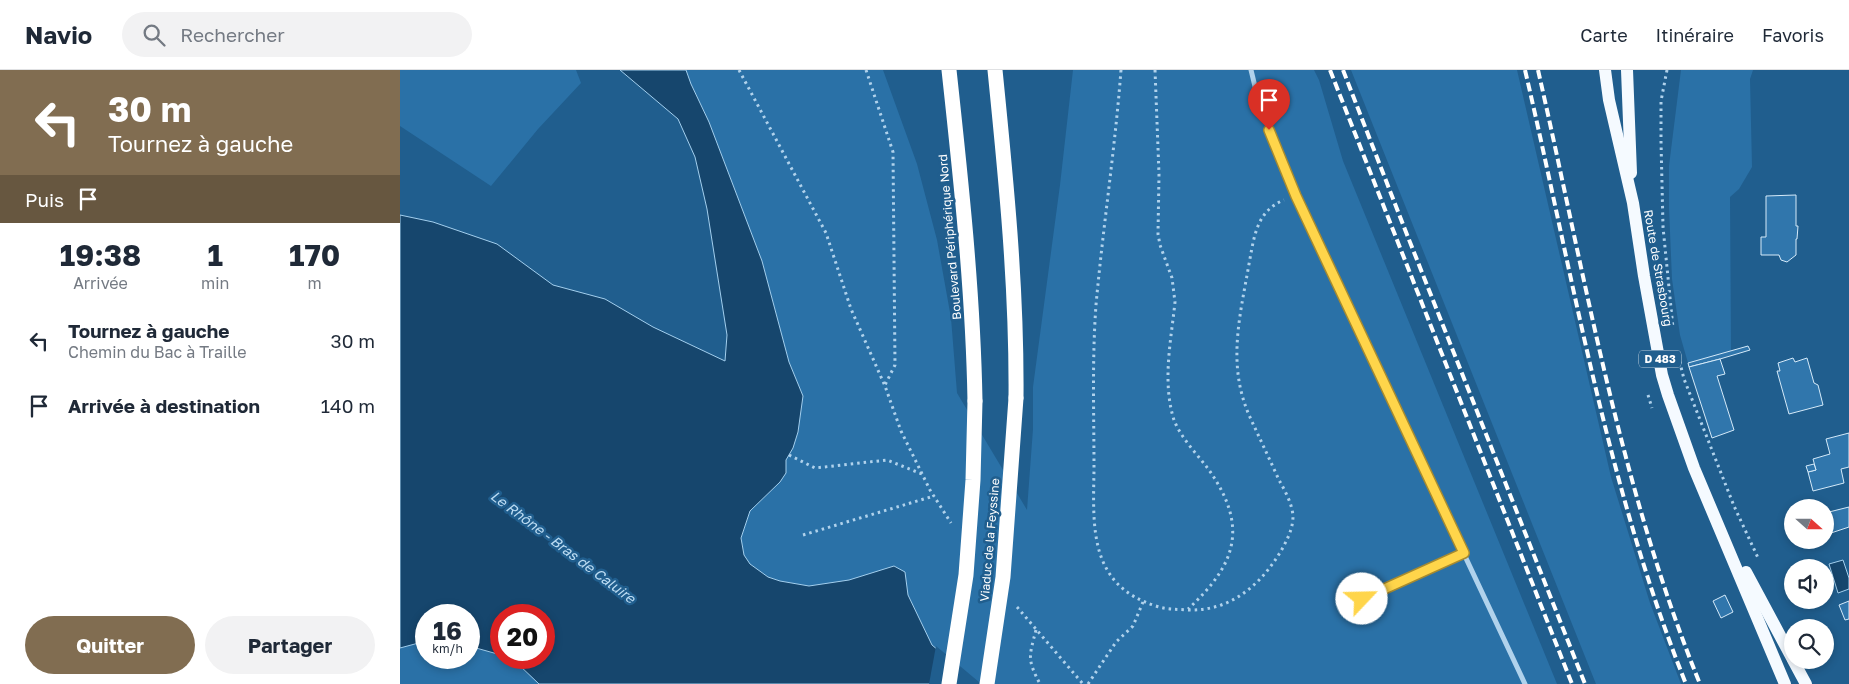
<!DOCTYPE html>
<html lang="fr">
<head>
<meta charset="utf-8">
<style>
	:root { --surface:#fff; --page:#f2f2f3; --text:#1f2937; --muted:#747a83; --line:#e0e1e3; --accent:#816d51 }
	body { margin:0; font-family:"Golos Text",sans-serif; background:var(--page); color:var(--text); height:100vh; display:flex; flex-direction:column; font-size:19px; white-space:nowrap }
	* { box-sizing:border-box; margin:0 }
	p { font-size:16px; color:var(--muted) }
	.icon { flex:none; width:28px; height:28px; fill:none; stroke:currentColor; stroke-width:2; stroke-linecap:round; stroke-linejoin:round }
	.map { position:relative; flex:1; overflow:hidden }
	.sheet { display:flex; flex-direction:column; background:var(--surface); width:400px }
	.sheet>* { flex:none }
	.guide { background:#816d51; color:#fff; overflow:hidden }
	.needle { width:32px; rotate:111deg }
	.controls { position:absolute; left:1384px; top:429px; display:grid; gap:10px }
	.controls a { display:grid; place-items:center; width:50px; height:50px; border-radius:50%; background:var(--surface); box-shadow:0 2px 8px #0003; font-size:25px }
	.speed { position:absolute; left:15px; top:534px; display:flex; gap:10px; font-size:25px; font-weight:700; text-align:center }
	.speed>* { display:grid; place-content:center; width:65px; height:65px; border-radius:50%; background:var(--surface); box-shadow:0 2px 8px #0003; line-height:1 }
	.speed small { font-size:12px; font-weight:400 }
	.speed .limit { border:8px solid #d22; background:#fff; color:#111 }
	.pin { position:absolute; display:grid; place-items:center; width:42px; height:42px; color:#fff; margin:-51px -21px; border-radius:50% 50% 50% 0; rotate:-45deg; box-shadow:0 0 5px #0007 }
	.pin .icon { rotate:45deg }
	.me { position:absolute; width:55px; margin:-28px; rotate:66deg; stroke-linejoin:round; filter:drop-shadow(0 0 4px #0008) }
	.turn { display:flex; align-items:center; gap:18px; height:105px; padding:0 25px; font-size:22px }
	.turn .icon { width:65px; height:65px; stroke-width:2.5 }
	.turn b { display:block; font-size:35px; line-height:42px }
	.then { display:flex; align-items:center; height:48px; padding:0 25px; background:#0003; gap:10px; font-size:19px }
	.eta { display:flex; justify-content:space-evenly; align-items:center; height:85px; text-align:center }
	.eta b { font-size:30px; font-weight:700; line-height:35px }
	.cta { display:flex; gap:10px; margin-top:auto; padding:10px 25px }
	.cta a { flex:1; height:58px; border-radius:30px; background:var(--accent); color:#fff; font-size:20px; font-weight:700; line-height:58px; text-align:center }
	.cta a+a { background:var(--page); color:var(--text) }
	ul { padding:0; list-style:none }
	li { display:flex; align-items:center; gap:15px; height:65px; padding:0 25px }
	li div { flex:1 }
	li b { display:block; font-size:19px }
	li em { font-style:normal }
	header { display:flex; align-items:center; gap:30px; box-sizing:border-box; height:70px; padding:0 25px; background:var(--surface); border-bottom:1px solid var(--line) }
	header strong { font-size:24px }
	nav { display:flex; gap:28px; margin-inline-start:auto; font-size:18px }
	.search { width:350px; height:45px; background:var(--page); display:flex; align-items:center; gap:12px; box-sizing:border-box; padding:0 18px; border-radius:28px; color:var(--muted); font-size:19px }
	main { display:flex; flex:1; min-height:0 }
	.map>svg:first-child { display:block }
	.green { fill:#2a71a7 }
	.water { fill:#16466d; stroke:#a3cfee }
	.pier { fill:#205e8e }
	.building { fill:#3076ac; stroke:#d5eaf9 }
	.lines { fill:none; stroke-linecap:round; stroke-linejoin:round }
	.path { stroke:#b0d2ec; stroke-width:3; stroke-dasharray:2.5 4; stroke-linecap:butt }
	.lane { stroke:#b0d2ec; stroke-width:4 }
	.street { stroke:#b0d2ec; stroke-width:5 }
	.primary { stroke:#f5faff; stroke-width:12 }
	.highway { stroke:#fff; stroke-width:15 }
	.rail { stroke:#fff; stroke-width:4; stroke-dasharray:9 4; stroke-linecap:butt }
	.highway-bridge { stroke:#fff; stroke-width:15 }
	.route-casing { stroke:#a68a30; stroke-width:12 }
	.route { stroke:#ffd54a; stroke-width:9 }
	.labels { text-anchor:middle; stroke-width:5; stroke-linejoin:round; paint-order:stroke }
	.shield { fill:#205e8e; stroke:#bccfdd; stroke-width:1 }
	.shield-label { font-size:11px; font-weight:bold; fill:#fff }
	.street-label { font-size:12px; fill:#fff; stroke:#205e8e }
	.water-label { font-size:14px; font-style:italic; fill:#bcdcf3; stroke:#205e8e }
</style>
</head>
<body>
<header>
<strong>Navio</strong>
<div class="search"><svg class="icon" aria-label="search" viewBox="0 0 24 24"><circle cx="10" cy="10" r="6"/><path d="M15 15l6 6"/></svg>Rechercher</div>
<nav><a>Carte</a><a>Itinéraire</a><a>Favoris</a></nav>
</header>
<main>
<section class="sheet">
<div class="guide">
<div class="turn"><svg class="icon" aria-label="left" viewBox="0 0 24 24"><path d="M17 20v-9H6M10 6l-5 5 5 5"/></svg><div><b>30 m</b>Tournez à gauche</div></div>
<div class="then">Puis<svg class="icon" aria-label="arrive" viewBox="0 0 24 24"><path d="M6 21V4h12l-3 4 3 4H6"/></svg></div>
</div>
<div class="eta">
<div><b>19:38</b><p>Arrivée</p></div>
<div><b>1</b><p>min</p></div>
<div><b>170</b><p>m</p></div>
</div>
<ul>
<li><svg class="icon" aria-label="left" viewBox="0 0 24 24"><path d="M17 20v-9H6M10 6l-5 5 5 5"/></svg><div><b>Tournez à gauche</b><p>Chemin du Bac à Traille</p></div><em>30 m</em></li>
<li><svg class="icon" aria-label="arrive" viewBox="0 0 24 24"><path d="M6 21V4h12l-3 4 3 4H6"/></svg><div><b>Arrivée à destination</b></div><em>140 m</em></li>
</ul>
<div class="cta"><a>Quitter</a><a>Partager</a></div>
</section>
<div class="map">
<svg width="1449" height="614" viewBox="0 0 1449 614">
	<rect width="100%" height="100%" fill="#205e8e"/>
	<g class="green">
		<polygon points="0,0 176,0 181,13 138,59 91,116 0,56"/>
		<polygon points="286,0 483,0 517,94 537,170 551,248 557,323 627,440 633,359 633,317 660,115 673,0 914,0 919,10 943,91 1157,614 578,614 532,576 508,525 505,503 409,516 380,511 368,507 350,494 344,485 341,468 350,441 380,412 386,403 386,391 403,326 389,292 362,191 309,52 291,14"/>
		<polygon points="951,0 1117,0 1211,407 1250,533 1281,614 1196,614"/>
		<polygon points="1281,0 1353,0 1350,9 1352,97 1339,119 1330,127 1331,281 1288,293 1280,265 1272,209 1269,138 1269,96"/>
		<path d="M23,571h3v17h43v-12l32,9v3c16,0 29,14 38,26h-139v-36z"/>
	</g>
	<g class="water">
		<polygon points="220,0 286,0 291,14 309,52 362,191 389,292 403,326 398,362 393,378 386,390 386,403 380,412 350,441 341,468 344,485 350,494 368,507 380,511 409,516 449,510 494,496 505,502 508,525 532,575 578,614 139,614 117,593 107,588 144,588 144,545 101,545 101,585 69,576 69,545 26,545 26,571 0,578 0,145 33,152 97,174 153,215 205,229 253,257 325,291 327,265 307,139 295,87 278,49"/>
		<polygon points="1443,490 1449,508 1449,519 1438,523 1429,494"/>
	</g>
	<polygon class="pier" points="536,576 579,612 580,614 529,614"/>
	<g class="building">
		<polygon points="1396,125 1396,156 1398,156 1397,169 1396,169 1396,185 1387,192 1381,190 1379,185 1361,185 1361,167 1366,167 1366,126"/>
		<polygon points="1348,276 1350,280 1320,289 1289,297 1288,293"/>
		<polygon points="1393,288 1395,292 1407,288 1414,313 1418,315 1423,335 1389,344 1377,301 1380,301 1378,293"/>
		<polygon points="1320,289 1325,304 1317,306 1334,360 1312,368 1289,297"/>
		<polygon points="1449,363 1449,397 1441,399 1444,413 1413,421 1408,402 1416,400 1413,389 1430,384 1426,369"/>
		<polygon points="1414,394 1416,400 1408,402 1406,396"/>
		<polygon points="1449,437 1449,457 1425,465 1425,443"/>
		<polygon points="1325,525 1333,542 1321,548 1313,531"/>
		<polygon points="1449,531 1449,549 1445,550 1439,535"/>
	</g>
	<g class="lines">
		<g class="path">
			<polyline points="339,0 426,163 451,239 485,316 501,361 530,420 551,453"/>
			<polyline points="466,0 493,82 495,295 485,315"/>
			<path d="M721,0c-6,79 -18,157 -25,235 -4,55 -2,110 -2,165 -1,58 -5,115 62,136 11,4 21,3 33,4 41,1 71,-24 92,-59 6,-11 12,-22 12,-35 -1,-13 -8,-25 -14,-36 -10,-22 -20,-43 -30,-65 -22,-51 -9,-99 0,-151 5,-26 7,-53 35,-64"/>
			<path d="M755,0l4,104 -1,60 2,11 12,33 3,24c-4,39 -13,80 -1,118 7,18 23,34 35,50 40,57 27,95 -21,139"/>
			<polyline points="1267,0 1261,31 1261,71 1263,157 1273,258"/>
			<polyline points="1278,285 1284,309 1334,436 1359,490"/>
			<polyline points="1248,325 1252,338"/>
			<polyline points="389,385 415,398 487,390 522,404"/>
			<polyline points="403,465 534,426"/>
			<polyline points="617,537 683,614"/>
			<path d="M636,560c-7,27 -9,29 4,54"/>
			<polyline points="688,614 716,572 733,556 743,532"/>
		</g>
		<polyline class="lane" points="970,543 963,529 1064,483"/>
		<polyline class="street" points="851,0 859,33 896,126 1125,614"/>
		<g class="primary">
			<polyline points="1205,0 1209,30 1233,133 1244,206 1262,305 1268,325 1294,398 1385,614"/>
			<polyline points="1227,0 1231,103"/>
			<polyline points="1346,502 1392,588"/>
			<polyline points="1393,590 1406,614"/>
		</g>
		<g class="highway">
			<path d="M549,0c12,110 24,221 26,331"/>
			<path d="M595,0c11,109 22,218 21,328"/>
		</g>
		<g class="rail">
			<polyline points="930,0 1172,614"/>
			<polyline points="943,0 1004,157 1185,614"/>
			<path d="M1125,0c48,206 82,417 161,614"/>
			<path d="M1138,0c47,206 82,417 162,614"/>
		</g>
		<g class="highway-bridge">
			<polyline points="549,614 566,505 573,410 575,331"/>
			<polyline points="587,614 603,507 616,328"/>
		</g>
	</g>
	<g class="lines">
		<defs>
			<polyline id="route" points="869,60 896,126 1064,483 962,529"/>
		</defs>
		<use href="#route" class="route-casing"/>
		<use href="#route" class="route"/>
	</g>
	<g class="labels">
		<rect class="shield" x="1239" y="280.5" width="42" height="17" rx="4"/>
		<g class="shield-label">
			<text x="1260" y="293">D 483</text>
		</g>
		<g class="street-label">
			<text transform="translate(550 167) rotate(-95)" y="4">Boulevard Périphérique Nord</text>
			<text transform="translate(1258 198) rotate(80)" y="4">Route de Strasbourg</text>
			<text transform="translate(590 470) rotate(-85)" y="4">Viaduc de la Feyssine</text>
		</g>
		<g class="water-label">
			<text transform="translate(163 477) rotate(37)" y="5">Le Rhône - Bras de Caluire</text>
		</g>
	</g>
</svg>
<div class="controls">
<a><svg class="needle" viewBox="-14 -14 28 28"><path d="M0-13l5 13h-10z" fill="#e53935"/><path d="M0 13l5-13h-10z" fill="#747a83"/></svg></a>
<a><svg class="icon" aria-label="sound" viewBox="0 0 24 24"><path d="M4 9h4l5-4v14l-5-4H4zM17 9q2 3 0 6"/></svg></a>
<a><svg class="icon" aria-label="search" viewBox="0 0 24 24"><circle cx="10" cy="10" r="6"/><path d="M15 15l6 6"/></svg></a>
</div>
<div class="speed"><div>16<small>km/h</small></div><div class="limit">20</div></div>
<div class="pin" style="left:869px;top:60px;background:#d93025"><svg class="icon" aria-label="arrive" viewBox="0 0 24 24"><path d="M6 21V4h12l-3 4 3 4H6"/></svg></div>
<svg class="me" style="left:962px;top:529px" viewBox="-20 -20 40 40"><circle r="19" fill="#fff"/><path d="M0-13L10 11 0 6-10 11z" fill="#ffd54a"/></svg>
</div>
</main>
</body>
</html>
